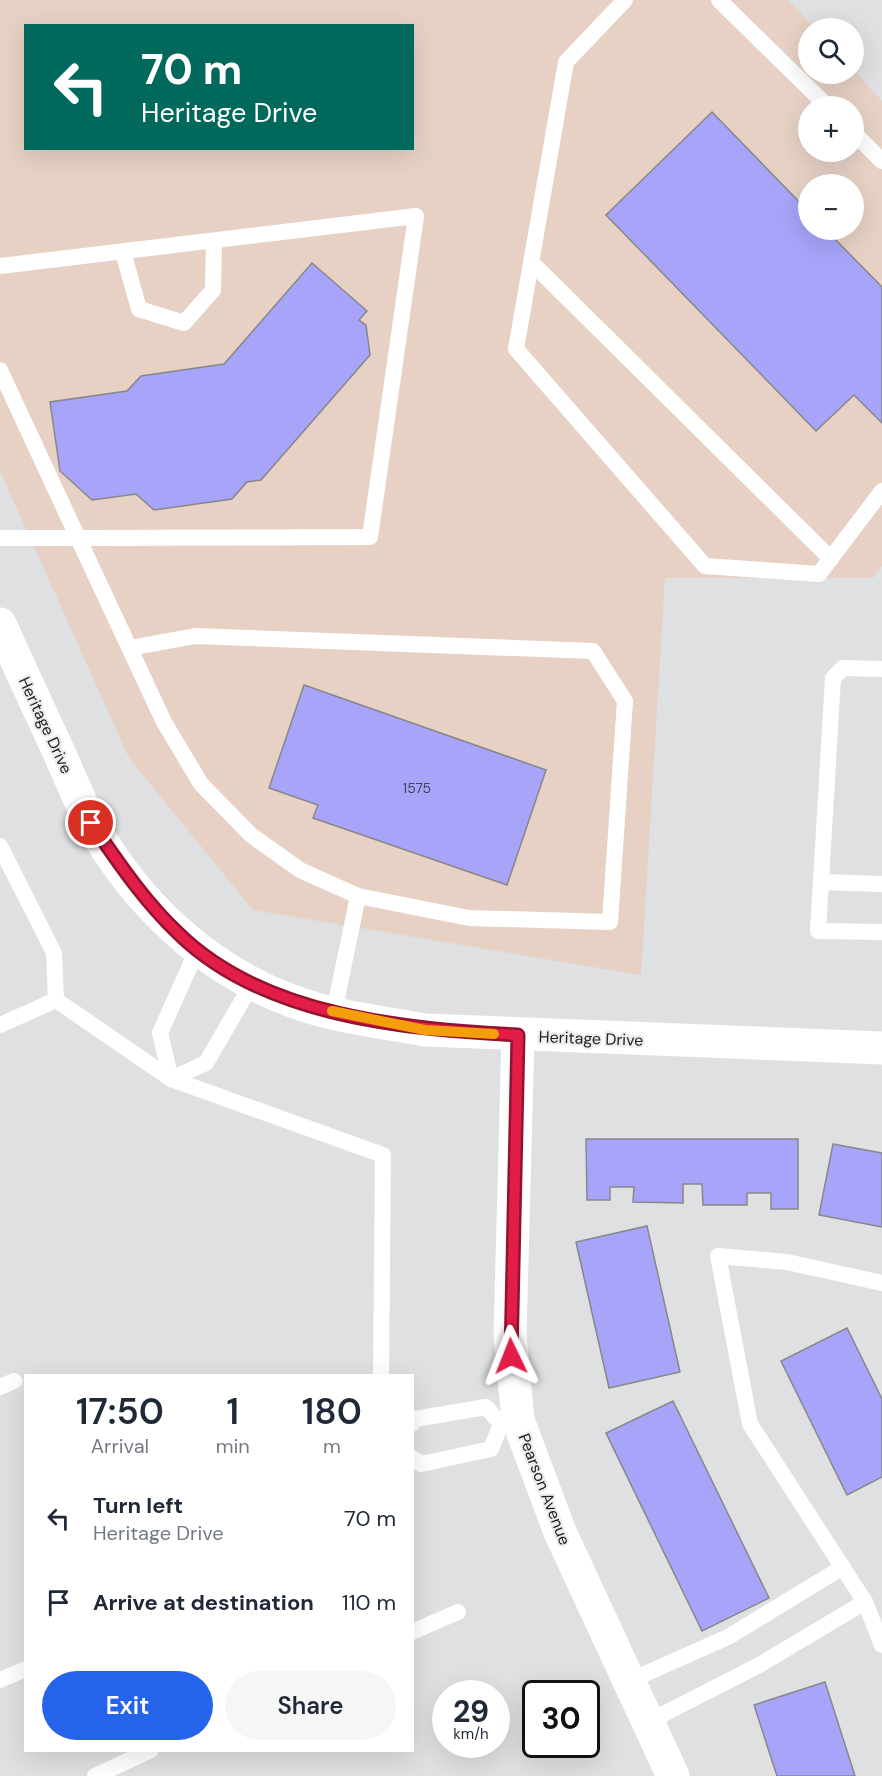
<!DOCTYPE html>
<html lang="en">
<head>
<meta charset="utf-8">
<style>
	:root { --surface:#fff; --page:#f6f6f7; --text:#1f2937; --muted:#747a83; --accent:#2563eb }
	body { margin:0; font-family:"DM Sans",sans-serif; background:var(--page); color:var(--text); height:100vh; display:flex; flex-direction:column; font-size:22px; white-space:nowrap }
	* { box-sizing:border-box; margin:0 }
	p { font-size:20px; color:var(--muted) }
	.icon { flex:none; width:33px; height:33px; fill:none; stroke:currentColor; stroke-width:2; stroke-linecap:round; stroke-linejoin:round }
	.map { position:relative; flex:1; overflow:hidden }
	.sheet { position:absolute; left:24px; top:1374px; width:390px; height:378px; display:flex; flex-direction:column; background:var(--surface); border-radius:0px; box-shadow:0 6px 24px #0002 }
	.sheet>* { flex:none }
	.guide { position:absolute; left:24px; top:24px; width:390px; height:126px; border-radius:0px; box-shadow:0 6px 24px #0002; background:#00695c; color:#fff; overflow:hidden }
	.tools { position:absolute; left:798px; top:18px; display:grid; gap:12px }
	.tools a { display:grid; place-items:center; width:66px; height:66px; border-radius:50%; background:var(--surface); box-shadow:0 6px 24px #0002; font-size:30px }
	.speed { position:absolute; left:432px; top:1680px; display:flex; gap:12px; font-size:30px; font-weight:700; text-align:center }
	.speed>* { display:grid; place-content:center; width:78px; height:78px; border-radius:50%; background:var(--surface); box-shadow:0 6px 24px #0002; line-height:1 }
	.speed small { font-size:15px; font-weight:400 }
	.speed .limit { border:3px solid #111; border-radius:9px; background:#fff; color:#111 }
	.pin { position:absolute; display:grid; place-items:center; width:51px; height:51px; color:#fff; margin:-26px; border:3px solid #fff; border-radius:50%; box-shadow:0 2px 6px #0007 }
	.me { position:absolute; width:66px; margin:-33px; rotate:358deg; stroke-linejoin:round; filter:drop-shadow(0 0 4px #0008) }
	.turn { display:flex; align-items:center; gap:21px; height:126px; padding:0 18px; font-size:27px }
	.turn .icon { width:78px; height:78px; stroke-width:2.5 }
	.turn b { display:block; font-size:42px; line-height:51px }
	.eta { display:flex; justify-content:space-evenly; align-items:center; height:102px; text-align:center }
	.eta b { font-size:36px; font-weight:600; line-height:42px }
	.button { display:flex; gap:12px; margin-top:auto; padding:12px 18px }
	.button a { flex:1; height:69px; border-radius:36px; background:var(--accent); color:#fff; font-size:24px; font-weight:600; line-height:69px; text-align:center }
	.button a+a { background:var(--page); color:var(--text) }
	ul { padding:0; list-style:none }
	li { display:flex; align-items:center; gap:18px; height:84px; padding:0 18px }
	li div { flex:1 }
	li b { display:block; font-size:22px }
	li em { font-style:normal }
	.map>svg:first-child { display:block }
	.commercial { fill:#e7d1c5; fill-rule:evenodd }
	.building { fill:#a7a4fa; stroke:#878789; stroke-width:1.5 }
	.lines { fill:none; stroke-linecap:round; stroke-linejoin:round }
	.service { stroke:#fff; stroke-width:16 }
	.minor { stroke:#fff; stroke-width:33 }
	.route-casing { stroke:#92132f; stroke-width:15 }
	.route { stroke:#e11d48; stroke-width:10 }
	.slow { stroke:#f59e0b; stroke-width:10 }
	.labels { text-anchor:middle; stroke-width:4.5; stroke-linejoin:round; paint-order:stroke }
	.number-label { font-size:14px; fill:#424257 }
	.street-label { font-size:16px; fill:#202121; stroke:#ecedef }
</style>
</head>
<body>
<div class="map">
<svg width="882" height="1776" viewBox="0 0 882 1776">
	<rect width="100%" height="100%" fill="#dfe0e2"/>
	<path class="commercial" d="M0,0h788l27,28h-7v46h46v-4l28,31v465l-9,12h-208l-24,397 -388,-65 -124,-152 -129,-287zM26,26h386v122h-386zM808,106h46v46h-46zM808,184h46v46h-46z"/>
	<g class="building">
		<polygon points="712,112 808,211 808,230 826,230 882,287 882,423 854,395 816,431 606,215"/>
		<polygon points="312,263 367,311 359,320 366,325 370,355 261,480 247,482 232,499 154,510 136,494 92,500 60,471 50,402 127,391 141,376 224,364"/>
		<polygon points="304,685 546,770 507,885 313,818 318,805 269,788"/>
		<polygon points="586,1139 798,1139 798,1209 771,1209 771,1193 747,1193 747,1205 703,1205 702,1184 683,1184 683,1203 633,1202 634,1187 610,1187 610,1200 587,1200"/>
		<polygon points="833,1144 882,1153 882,1227 819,1215"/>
		<polygon points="647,1226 680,1372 609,1388 576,1242"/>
		<polygon points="847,1328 882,1399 882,1477 847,1495 781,1361"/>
		<polygon points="673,1401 769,1598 702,1631 606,1433"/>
		<polygon points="825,1682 855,1776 777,1776 754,1705"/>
	</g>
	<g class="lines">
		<g class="service">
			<polyline points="625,0 566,62 516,349 705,566 819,574 882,491"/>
			<polyline points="719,0 827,106"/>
			<polyline points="854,133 882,161"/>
			<polyline points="123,252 139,309 184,323 213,290 214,241"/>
			<polyline points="531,262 831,559"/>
			<polyline points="0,266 416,216 370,537 78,538 0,370"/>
			<polyline points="0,538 78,538 164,722 201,784 251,835 300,870 358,896 334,1012"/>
			<polyline points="130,648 195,636 593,651 625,701 610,922 469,918 358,896"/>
			<polyline points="882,669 843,668 833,678 818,931 882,932"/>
			<polyline points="0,846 54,953 56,1000"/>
			<polyline points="822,882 882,884"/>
			<polyline points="197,950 160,1033 171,1079 206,1063 253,982"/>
			<polyline points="56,1000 171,1079 383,1155 381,1376"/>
			<polyline points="0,1025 56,1000"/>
			<polyline points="882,1283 787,1262 718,1256 750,1424 865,1602 882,1645"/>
			<polyline points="0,1387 14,1381"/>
			<polyline points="412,1424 415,1419 486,1407 501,1424"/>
			<polyline points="412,1458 421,1464 491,1449 501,1424"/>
			<polyline points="412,1632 458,1612"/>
			<polyline points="0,1680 26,1669"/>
			<polyline points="629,1681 728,1637 843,1567"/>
			<polyline points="648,1722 761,1664 865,1602"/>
			<polyline points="95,1776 151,1750"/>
		</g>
		<g class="minor">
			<path d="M0,624c20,45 41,89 61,133 10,22 19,45 30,66 45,80 114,146 201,178 42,16 89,21 133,29l457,18"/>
			<polyline points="518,1035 510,1336 518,1420 560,1532 673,1776"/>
		</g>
	</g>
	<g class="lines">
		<defs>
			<path id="route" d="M91,823c27,39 53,78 88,111 85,83 227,95 339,101l-7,321"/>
		</defs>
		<use href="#route" class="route-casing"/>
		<use href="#route" class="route"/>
		<polyline class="slow" points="332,1011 425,1030 494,1034"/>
	</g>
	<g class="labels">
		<g class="number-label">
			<text x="417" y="793">1575</text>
		</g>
		<g class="street-label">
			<text transform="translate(46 725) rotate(65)" y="6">Heritage Drive</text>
			<text transform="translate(591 1038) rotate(2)" y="6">Heritage Drive</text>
			<text transform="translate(545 1489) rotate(69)" y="6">Pearson Avenue</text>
		</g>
	</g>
</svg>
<div class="tools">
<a><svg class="icon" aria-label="search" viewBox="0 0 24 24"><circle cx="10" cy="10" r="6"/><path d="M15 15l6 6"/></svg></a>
<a>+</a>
<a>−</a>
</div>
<div class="speed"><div>29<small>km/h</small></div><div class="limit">30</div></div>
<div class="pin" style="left:91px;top:823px;background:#d93025"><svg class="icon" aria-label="arrive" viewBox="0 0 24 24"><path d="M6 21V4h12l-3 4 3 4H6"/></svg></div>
<svg class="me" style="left:511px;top:1356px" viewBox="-20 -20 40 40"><path d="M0-17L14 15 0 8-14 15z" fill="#e11d48" stroke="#fff" stroke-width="4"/></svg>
<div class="guide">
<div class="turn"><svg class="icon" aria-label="left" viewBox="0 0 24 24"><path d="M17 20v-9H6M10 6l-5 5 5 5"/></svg><div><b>70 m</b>Heritage Drive</div></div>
</div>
<section class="sheet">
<div class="eta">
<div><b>17:50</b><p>Arrival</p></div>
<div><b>1</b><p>min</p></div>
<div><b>180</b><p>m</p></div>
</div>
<ul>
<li><svg class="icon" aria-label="left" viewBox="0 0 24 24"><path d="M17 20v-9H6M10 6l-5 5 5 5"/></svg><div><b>Turn left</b><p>Heritage Drive</p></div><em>70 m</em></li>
<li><svg class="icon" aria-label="arrive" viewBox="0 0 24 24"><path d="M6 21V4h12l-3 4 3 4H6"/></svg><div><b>Arrive at destination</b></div><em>110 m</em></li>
</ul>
<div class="button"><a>Exit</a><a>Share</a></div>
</section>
</div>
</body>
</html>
